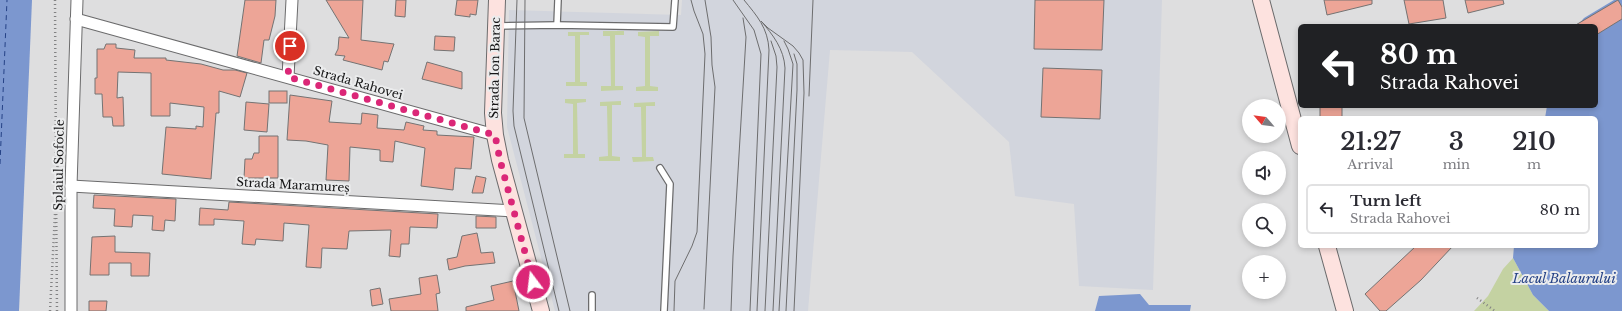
<!DOCTYPE html>
<html lang="en">
<head>
<meta charset="utf-8">
<style>
	:root { --surface:#fff; --page:#f7f7f7; --text:#2b2b33; --muted:#7c7c81; --line:#e1e1e2 }
	body { margin:0; font-family:"Libre Baskerville",serif; background:var(--page); color:var(--text); height:100vh; display:flex; flex-direction:column; font-size:15px; white-space:nowrap }
	* { box-sizing:border-box; margin:0 }
	p { font-size:13px; color:var(--muted) }
	.icon { flex:none; width:22px; height:22px; fill:none; stroke:currentColor; stroke-width:2; stroke-linecap:round; stroke-linejoin:round }
	.map { position:relative; flex:1; overflow:hidden }
	.side { position:absolute; left:1298px; top:116px; width:300px; height:132px; display:flex; flex-direction:column; background:var(--surface); border-radius:6px; box-shadow:0 2px 6px #0003 }
	.side>* { flex:none }
	.top-card { position:absolute; left:1298px; top:24px; width:300px; height:84px; border-radius:6px; box-shadow:0 2px 6px #0003; background:#202124; color:#fff; overflow:hidden }
	.needle { width:26px; rotate:298deg }
	.tools { position:absolute; left:1242px; top:99px; display:grid; gap:8px }
	.tools a { display:grid; place-items:center; width:44px; height:44px; border-radius:50%; background:var(--surface); box-shadow:0 2px 6px #0003; font-size:20px }
	.pin { position:absolute; display:grid; place-items:center; width:34px; height:34px; color:#fff; margin:-17px; border:2px solid #fff; border-radius:50%; box-shadow:0 1px 4px #0007 }
	.me { position:absolute; width:44px; margin:-22px; rotate:345deg; stroke-linejoin:round; filter:drop-shadow(0 0 3px #0008) }
	.turn { display:flex; align-items:center; gap:14px; height:84px; padding:0 16px; font-size:18px }
	.turn .icon { width:52px; height:52px; stroke-width:2.5 }
	.turn b { display:block; font-size:28px; line-height:34px }
	.eta { display:flex; justify-content:space-evenly; align-items:center; height:68px; text-align:center }
	.eta b { font-size:24px; font-weight:600; line-height:28px }
	ul { padding:0; list-style:none }
	li { display:flex; align-items:center; gap:12px; height:50px; margin:0 8px 6px; padding:0 8px; border:2px solid var(--line); border-radius:6px }
	li div { flex:1 }
	li b { display:block; font-size:15px }
	li em { font-style:normal }
	.map>svg:first-child { display:block }
	.built { fill:#d2d5dd }
	.green { fill:#c4d2a2 }
	.water { fill:#7c97cf }
	.lines { fill:none; stroke-linecap:round; stroke-linejoin:round }
	.ferry { stroke:#254286; stroke-width:1; stroke-dasharray:5 4; stroke-linecap:butt }
	.building { fill:#eda597; stroke:#747373 }
	.lane-casing { stroke:#6b6b6c; stroke-width:8 }
	.street-casing { stroke:#6b6b6c; stroke-width:13 }
	.secondary-casing { stroke:#6b6b6c; stroke-width:18 }
	.path { stroke:#828283; stroke-width:2.5; stroke-dasharray:1 3; stroke-linecap:butt }
	.lane { stroke:#fff; stroke-width:5.5 }
	.street { stroke:#fff; stroke-width:11 }
	.secondary { stroke:#fde2df; stroke-width:16 }
	.tram { stroke:#6d6d6e; stroke-width:1 }
	.route { stroke:#db2777; stroke-width:7; stroke-dasharray:0 12.6 }
	.labels { text-anchor:middle; stroke-width:4; stroke-linejoin:round; paint-order:stroke }
	.street-label { font-size:12px; fill:#161617; stroke:#ebeced }
	.water-label { font-size:13px; font-style:italic; fill:#254286; stroke:#ebeced }
</style>
</head>
<body>
<div class="map">
<svg width="1622" height="311" viewBox="0 0 1622 311">
	<rect width="100%" height="100%" fill="#dededf"/>
	<polygon class="built" points="682,0 1162,0 1153,290 1079,286 1074,204 1015,196 1009,142 912,52 830,50 808,311 555,311 507,127 509,10 681,15"/>
	<g class="green">
		<polygon points="603,31 624,31 624,35 615,35 615,86 623,86 623,90 601,91 601,86 611,86 610,36 603,36"/>
		<polygon points="659,31 659,36 650,36 650,86 658,87 658,91 636,91 636,87 645,86 645,37 638,36 638,32"/>
		<polygon points="568,32 589,32 589,35 580,35 580,82 587,82 587,86 566,86 566,82 575,82 575,36 568,36"/>
		<polygon points="565,99 586,99 586,102 577,103 578,154 585,154 585,158 564,158 564,154 573,154 573,104 565,103"/>
		<polygon points="621,101 621,105 612,105 612,156 620,157 620,161 599,161 599,157 608,156 607,106 600,106 600,102"/>
		<polygon points="655,102 655,106 646,106 646,157 653,157 654,161 633,162 632,157 642,157 641,107 634,107 634,103"/>
		<polygon points="1513,258 1533,295 1549,311 1474,311 1488,296 1503,269"/>
	</g>
	<g class="water">
		<polygon points="0,0 32,0 19,311 0,311"/>
		<polygon points="1614,0 1622,0 1622,311 1549,311 1533,295 1513,258 1514,246 1596,246 1596,118 1545,118 1547,106 1596,106 1596,26 1577,26 1584,18"/>
		<polygon points="1140,294 1149,305 1191,305 1190,311 1095,311 1099,296"/>
	</g>
	<g class="lines">
		<polyline class="ferry" points="0,164 7,0"/>
	</g>
	<g class="building">
		<polygon points="245,0 276,0 275,16 269,40 264,40 261,63 237,56"/>
		<polygon points="326,0 363,0 361,40 394,44 388,62 384,61 382,70 343,60 345,56 335,55 338,49 339,37 349,38"/>
		<polygon points="396,0 406,0 405,17 395,16"/>
		<polygon points="457,0 478,0 476,15 470,14 470,17 455,15"/>
		<polygon points="1035,0 1104,0 1102,50 1034,49"/>
		<polygon points="1324,0 1372,0 1372,4 1327,15"/>
		<polygon points="1404,0 1443,0 1446,18 1409,24"/>
		<polygon points="1465,0 1503,0 1504,4 1468,13"/>
		<polygon points="1618,0 1622,7 1622,19 1596,35 1596,26 1574,26"/>
		<polygon points="435,36 455,37 454,51 434,50"/>
		<polygon points="106,44 116,44 116,48 135,50 134,58 166,58 166,60 201,64 223,70 235,70 247,73 240,97 219,91 219,113 216,113 211,179 162,174 166,127 196,129 196,126 203,127 204,107 170,103 170,116 151,116 151,73 118,72 117,98 123,97 124,126 113,126 112,117 103,117 102,94 95,94 95,78 97,78 97,49 104,49"/>
		<polygon points="427,62 462,72 462,89 422,79"/>
		<polygon points="1043,68 1102,70 1100,119 1041,117"/>
		<rect x="269" y="91" width="18" height="12"/>
		<polygon points="290,95 332,101 329,122 361,124 362,113 378,115 377,128 404,130 406,122 424,126 423,130 437,131 437,135 474,137 471,169 455,168 453,190 421,186 425,148 395,141 393,162 380,161 380,150 350,147 349,181 326,180 328,145 306,141 287,140"/>
		<polygon points="246,102 269,104 267,132 244,130"/>
		<rect x="1320" y="106" width="22" height="12"/>
		<polygon points="259,136 278,136 278,178 244,178 245,159 252,159 254,153 259,153"/>
		<polygon points="476,176 486,178 483,193 472,193"/>
		<polygon points="94,195 176,199 175,221 165,220 164,231 152,230 153,216 133,215 132,227 114,226 115,209 93,208"/>
		<polygon points="229,202 438,214 437,228 410,227 409,244 401,244 400,257 389,256 391,230 349,231 347,249 322,248 321,268 306,267 309,225 284,223 283,241 256,239 255,245 242,244 244,221 214,219 214,225 199,225 200,208 228,210"/>
		<polygon points="476,216 496,217 496,228 476,228"/>
		<polygon points="477,233 481,253 493,252 495,263 465,266 449,270 447,259 457,257 462,236"/>
		<polygon points="115,236 115,252 150,253 149,276 131,276 131,263 109,263 109,275 90,275 92,237"/>
		<polygon points="1416,246 1453,246 1421,280 1386,311 1380,311 1365,294"/>
		<polygon points="437,275 440,293 436,294 438,311 391,311 389,299 421,294 419,278"/>
		<polygon points="513,281 519,311 466,311 466,307 494,300 491,286"/>
		<polygon points="380,288 383,304 372,306 370,290"/>
		<polygon points="89,301 107,301 106,311 89,311"/>
	</g>
	<g class="lines">
		<defs>
			<g id="lane">
				<polyline points="557,25 558,0"/>
				<polyline points="497,26 557,25 673,27 675,0"/>
				<polyline points="660,168 670,184 664,311"/>
				<polyline points="592,295 592,311"/>
			</g>
			<g id="street">
				<polyline points="76,19 495,135"/>
				<polyline points="288,77 292,0"/>
				<polyline points="71,186 514,211"/>
				<polyline points="71,311 71,186 77,0"/>
			</g>
			<g id="secondary">
				<polyline points="497,0 493,113 495,135 500,160 541,311"/>
				<polyline points="1261,0 1300,146"/>
				<polyline points="1327,246 1345,311"/>
			</g>
		</defs>
		<use href="#lane" class="lane-casing"/>
		<use href="#street" class="street-casing"/>
		<use href="#secondary" class="secondary-casing"/>
		<g class="path">
			<polyline points="55,0 56,169"/>
			<polyline points="1477,298 1495,311"/>
			<polyline points="50,311 55,214"/>
			<polyline points="57,311 56,185 59,148"/>
		</g>
		<use href="#lane" class="lane"/>
		<use href="#street" class="street"/>
		<use href="#secondary" class="secondary"/>
		<g class="tram">
			<polyline points="517,0 513,111 514,126 559,311"/>
			<polyline points="525,0 524,118 570,311"/>
			<polyline points="733,0 754,30 761,54 750,311"/>
			<path d="M744,0c13,16 24,28 25,50l-12,261"/>
			<polyline points="809,96 813,0"/>
			<polyline points="704,309 715,87 712,65 711,37 705,0"/>
			<polyline points="674,311 675,281 692,246 697,232 705,54 703,34 694,11 691,0"/>
			<polyline points="731,311 733,256 746,37 743,18"/>
			<polyline points="765,311 777,67 776,56 771,41"/>
			<path d="M773,311l12,-243c-1,-19 -12,-33 -24,-47l7,7 25,18 6,7 4,7 1,33 -10,218"/>
			<polyline points="779,311 793,64 788,49 784,41"/>
			<polyline points="786,311 797,90 797,64 794,54"/>
		</g>
	</g>
	<g class="lines">
		<polyline class="route" points="290,46 288,77 495,135 500,160 533,282"/>
	</g>
	<g class="labels">
		<g class="street-label">
			<text transform="translate(495 68) rotate(-89)" y="4">Strada Ion Barac</text>
			<text transform="translate(358 83) rotate(16)" y="4">Strada Rahovei</text>
			<text transform="translate(59 165) rotate(-89)" y="4">Splaiul Sofocle</text>
			<text transform="translate(293 185) rotate(3)" y="4">Strada Maramureș</text>
		</g>
		<g class="water-label">
			<text x="1564" y="283">Lacul Balaurului</text>
		</g>
	</g>
</svg>
<div class="tools">
<a><svg class="needle" viewBox="-14 -14 28 28"><path d="M0-13l5 13h-10z" fill="#e53935"/><path d="M0 13l5-13h-10z" fill="#7c7c81"/></svg></a>
<a><svg class="icon" aria-label="sound" viewBox="0 0 24 24"><path d="M4 9h4l5-4v14l-5-4H4zM17 9q2 3 0 6"/></svg></a>
<a><svg class="icon" aria-label="search" viewBox="0 0 24 24"><circle cx="10" cy="10" r="6"/><path d="M15 15l6 6"/></svg></a>
<a>+</a>
</div>
<div class="pin" style="left:290px;top:46px;background:#d93025"><svg class="icon" aria-label="arrive" viewBox="0 0 24 24"><path d="M6 21V4h12l-3 4 3 4H6"/></svg></div>
<svg class="me" style="left:533px;top:282px" viewBox="-20 -20 40 40"><circle r="17" fill="#db2777" stroke="#fff" stroke-width="3"/><path d="M0-11L8 9 0 5-8 9z" fill="#fff"/></svg>
<div class="top-card">
<div class="turn"><svg class="icon" aria-label="left" viewBox="0 0 24 24"><path d="M17 20v-9H6M10 6l-5 5 5 5"/></svg><div><b>80 m</b>Strada Rahovei</div></div>
</div>
<section class="side">
<div class="eta">
<div><b>21:27</b><p>Arrival</p></div>
<div><b>3</b><p>min</p></div>
<div><b>210</b><p>m</p></div>
</div>
<ul>
<li><svg class="icon" aria-label="left" viewBox="0 0 24 24"><path d="M17 20v-9H6M10 6l-5 5 5 5"/></svg><div><b>Turn left</b><p>Strada Rahovei</p></div><em>80 m</em></li>
</ul>
</section>
</div>
</body>
</html>
